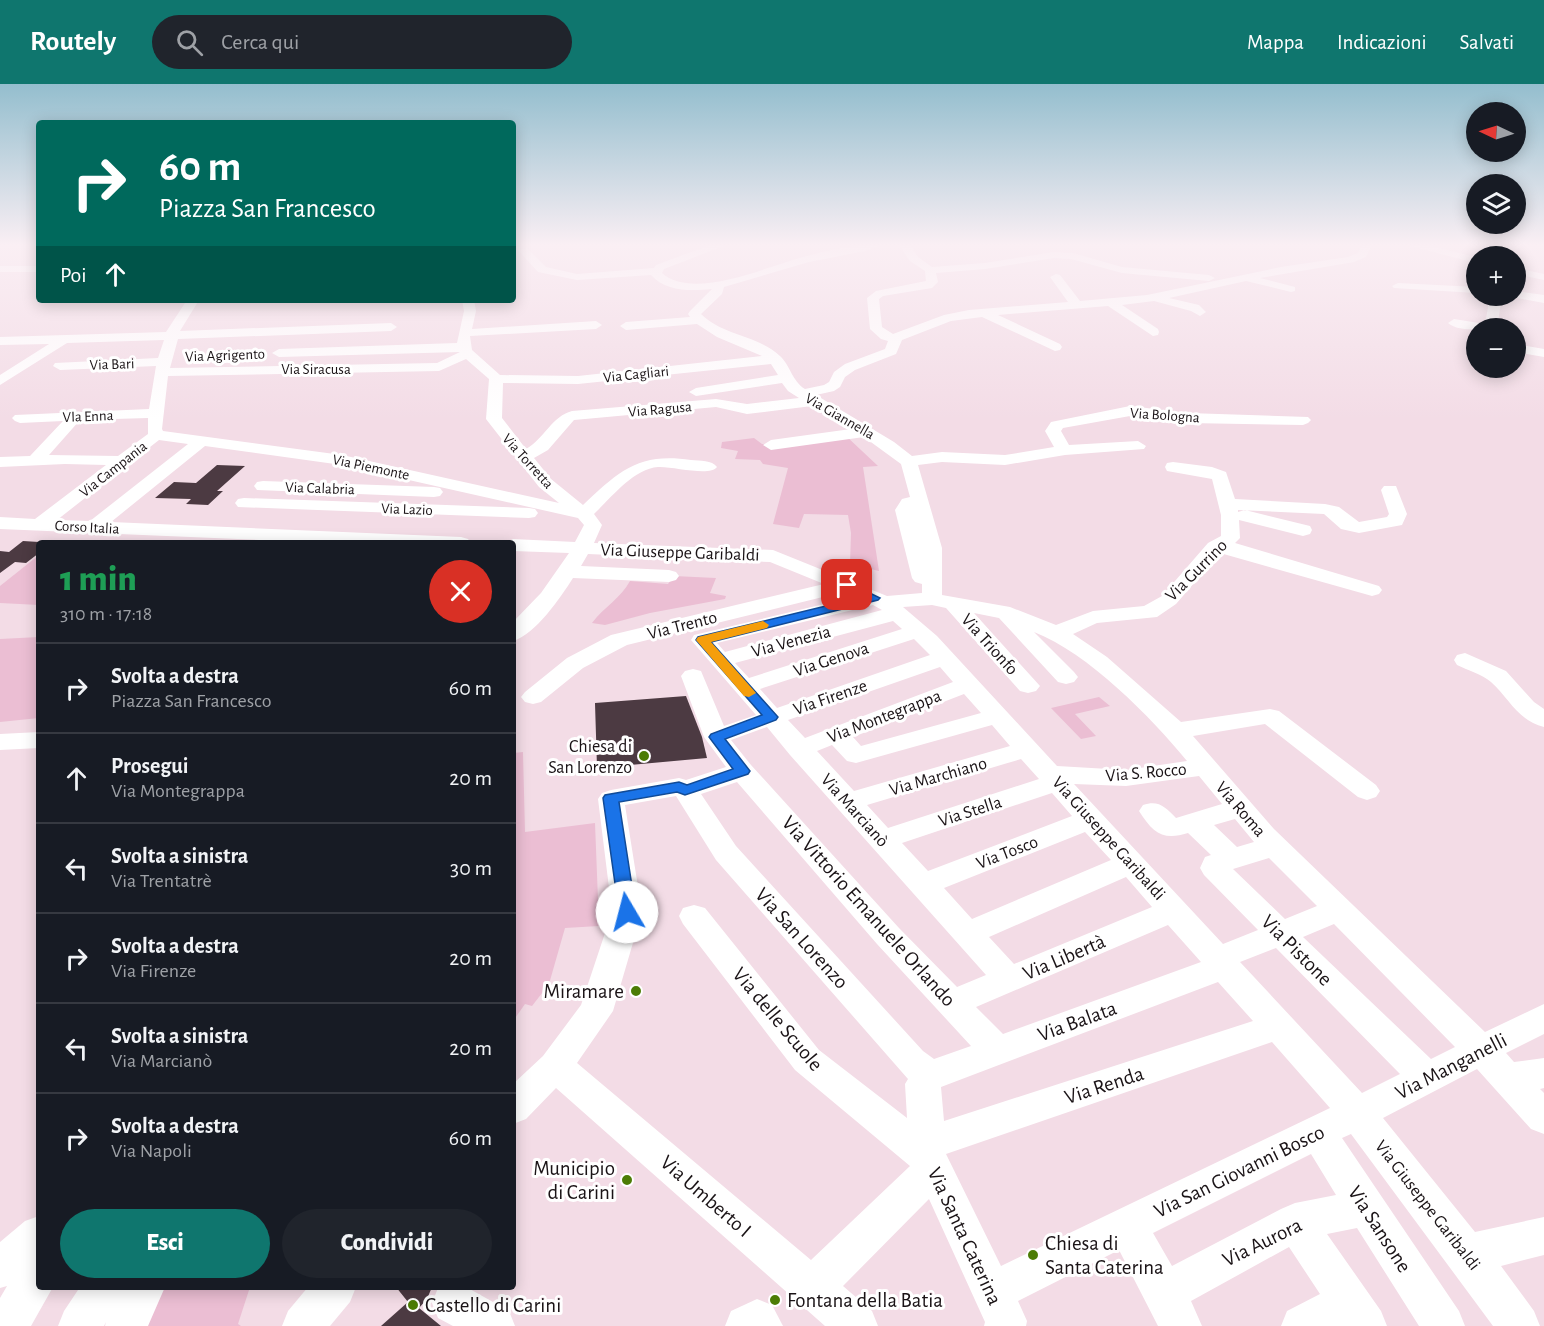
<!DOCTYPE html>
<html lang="it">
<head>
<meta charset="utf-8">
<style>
	:root { --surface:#171b24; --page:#20242c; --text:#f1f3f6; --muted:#9ea1a6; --line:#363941; --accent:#0f766e }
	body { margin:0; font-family:"Alegreya Sans",sans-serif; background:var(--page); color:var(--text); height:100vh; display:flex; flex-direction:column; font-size:22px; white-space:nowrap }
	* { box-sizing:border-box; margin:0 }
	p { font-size:20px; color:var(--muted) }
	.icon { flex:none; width:33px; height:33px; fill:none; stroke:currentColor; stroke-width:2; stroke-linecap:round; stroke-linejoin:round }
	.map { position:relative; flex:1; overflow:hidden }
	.drawer { position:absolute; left:36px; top:456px; width:480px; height:750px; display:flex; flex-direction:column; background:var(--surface); border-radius:6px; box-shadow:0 3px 15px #0003 }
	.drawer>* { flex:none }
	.guide { position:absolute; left:36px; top:36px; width:480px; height:183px; border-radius:6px; box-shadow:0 3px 15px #0003; background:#00695c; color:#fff; overflow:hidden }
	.needle { width:39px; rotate:274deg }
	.buttons { position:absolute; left:1466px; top:18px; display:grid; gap:12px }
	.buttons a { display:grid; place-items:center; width:60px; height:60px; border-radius:50%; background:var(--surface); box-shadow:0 3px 15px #0003; font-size:30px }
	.pin { position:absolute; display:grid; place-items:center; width:51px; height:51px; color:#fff; margin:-26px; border-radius:12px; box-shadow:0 3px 9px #0006 }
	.me { position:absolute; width:66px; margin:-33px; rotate:352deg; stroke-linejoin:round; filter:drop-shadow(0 0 4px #0008) }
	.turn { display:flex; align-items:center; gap:21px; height:126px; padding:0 24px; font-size:27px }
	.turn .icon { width:78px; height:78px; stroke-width:2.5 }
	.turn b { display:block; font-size:42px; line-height:51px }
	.then { display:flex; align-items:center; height:57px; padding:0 24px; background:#0003; gap:12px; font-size:22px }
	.round { display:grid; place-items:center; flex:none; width:63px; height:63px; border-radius:32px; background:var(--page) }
	.overview { display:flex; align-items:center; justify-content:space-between; height:102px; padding:0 24px }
	h1 { font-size:36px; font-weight:800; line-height:45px; color:#1e9e55 }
	.action { display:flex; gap:12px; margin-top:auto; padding:12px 24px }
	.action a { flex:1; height:69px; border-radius:36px; background:var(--accent); color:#fff; font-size:24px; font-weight:800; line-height:69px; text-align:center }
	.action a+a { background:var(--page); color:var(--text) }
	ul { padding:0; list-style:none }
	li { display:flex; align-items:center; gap:18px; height:90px; padding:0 24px; border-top:2px solid var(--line) }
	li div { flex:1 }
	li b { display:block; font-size:22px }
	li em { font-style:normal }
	header { display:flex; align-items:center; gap:36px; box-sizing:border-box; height:84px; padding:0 30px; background:var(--accent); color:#fff }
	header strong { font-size:28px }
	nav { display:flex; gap:33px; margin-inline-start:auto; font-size:21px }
	.search { width:420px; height:54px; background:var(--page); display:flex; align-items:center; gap:15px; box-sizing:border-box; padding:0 21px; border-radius:33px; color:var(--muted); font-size:22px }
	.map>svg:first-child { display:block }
	.green { fill:#ebbed3 }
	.building { fill:#4c3a42 }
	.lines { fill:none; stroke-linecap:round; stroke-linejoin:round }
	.minor { fill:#fff; fill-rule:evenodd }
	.route { fill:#1a73e8; stroke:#114b97; stroke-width:1.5 }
	.slow { fill:#f59e0b }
	.poi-dot { fill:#4c7c05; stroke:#fff; stroke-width:2 }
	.labels { text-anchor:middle; stroke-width:6; stroke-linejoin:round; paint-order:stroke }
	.far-street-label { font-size:15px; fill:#1a1316; stroke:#fff }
	.street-label { font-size:18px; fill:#1a1316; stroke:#fff }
	.poi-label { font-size:18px; fill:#1a1316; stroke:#fff; text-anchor:end }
	.near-street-label { font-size:21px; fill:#1a1316; stroke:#fff }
	.near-poi-label { font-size:21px; fill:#1a1316; stroke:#fff; text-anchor:start }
</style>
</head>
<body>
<header>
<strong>Routely</strong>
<div class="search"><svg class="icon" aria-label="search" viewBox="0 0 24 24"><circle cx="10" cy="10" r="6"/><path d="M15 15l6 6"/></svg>Cerca qui</div>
<nav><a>Mappa</a><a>Indicazioni</a><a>Salvati</a></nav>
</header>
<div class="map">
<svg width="1544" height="1242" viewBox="0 0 1544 1242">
	<rect width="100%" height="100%" fill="#f3dce6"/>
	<g class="green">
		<polygon points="845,351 878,382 863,383 879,487 850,480 851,449 848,431 804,430 799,444 773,440 788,384 763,380 760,376 735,375 738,367 721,364 722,358 754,354 762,360 771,361"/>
		<polygon points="39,471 39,521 0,519 0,502"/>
		<path d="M674,492l42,2 -6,15 16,3 -1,3 -75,14 -45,12 -13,-2c12,-16 29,-25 38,-42l38,3z"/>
		<polygon points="39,553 39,634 0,638 0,555"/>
		<polygon points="1099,613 1110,622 1075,630 1096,652 1081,655 1051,624"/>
		<polygon points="523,668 525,748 595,739 599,842 565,844 549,900 532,922 525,920 513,937 513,669"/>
		<polygon points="162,1203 250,1203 238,1240 241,1242 143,1242"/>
	</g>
	<g class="building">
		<polygon points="217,381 245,382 217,407 223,407 208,421 186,420 191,415 155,414 174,398 196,399"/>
		<polygon points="23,457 39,458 39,469 26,479 15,478 0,489 0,467 9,468"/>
		<polygon points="686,612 702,653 707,674 597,684 595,619"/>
		<polygon points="396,1203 432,1203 427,1215 419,1224 441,1242 381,1242 408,1218"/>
	</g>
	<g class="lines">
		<g class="minor">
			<path d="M710,161h16l-62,24 -2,4c31,28 106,-7 141,-16 25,-7 51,-12 77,-12l-15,6 -56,11 -85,25 -2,7 -21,20c22,22 57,21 79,42 10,9 12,25 25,33l19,-4 5,-3 5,-10 11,-8 40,-15 3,-8 -7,-2 -11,-10 -3,-31 9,-7 50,-10 -1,-10 -15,-10 -11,-16h11l8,12 14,10 53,-4 69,-11 19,1 49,14 87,8 6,3 -6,3 -87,-8 -51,-14 -17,-1 -69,11 -49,4 2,9 -6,6 -49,8 -4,3 3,28 11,7 51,-19 25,-5 99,-8 -18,-25 6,-3 4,1 20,26 67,-6 134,-28 67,-10 10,-4 4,-8h10l-6,12 -12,5 -94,16 35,9v4l-4,1 -45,-11 -77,17 30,7 7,7 -6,4 -9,-5 -37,-10 -32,4 36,24 1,3 -1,3 -5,1 -45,-30 -110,9 62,29 2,3 -2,3 -5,1 -73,-34 -31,4 -49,19 -6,14 -41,16 -10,7 -5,10 -6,4 -18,4 78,47 18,14 30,-4 63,3 49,-8 -9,-16 6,-9 79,-16 58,7 120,4 3,3 -3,3 -5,2 -115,-2 -58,-7 -67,12 -2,3 8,14 69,-4 8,5 -2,3 -79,6 -60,10 -63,-3 -24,3 24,83v47l68,12 46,18 37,-14 51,-5 18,-10 46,-53 13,-7v-21l-9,-36 -45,-8 -2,-4 2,-4 6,-1 39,5 14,5 9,27 90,5 14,3 20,15 28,-5 2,-3 -8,-24 3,-4h12l11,28 -5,11 -43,8 -18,-4 -17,-15 -86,-4v2l7,-2 65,16 2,4 -2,4 -7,2 -64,-16 1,18 -5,5 144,43 3,4 -3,4 -7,2 -7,-2 -145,-41 -44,51 -19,13 -60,6 -24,11 34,23 74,65 89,-13 9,2 97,74 4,6 -4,6 -9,3 -9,-3 -93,-73 -72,12 81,93 211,203 59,-28v30l-38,19 8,9 30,-4v30l-4,1 4,4v41l-13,-5 -54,-60 -94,49 92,114 69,-15v38l-43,11 33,45 6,15h-47l-142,-192 -9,4 117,173 6,15h-46l-62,-98 -30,6 54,77 6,15h-106l6,-15 33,-17 -31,-47 -98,54 11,25h-44l-39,-76 -101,51 9,20 -1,5h-42l1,-4 -56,-123 -86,87 29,25 6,15h-53l-269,-238 -30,31 -13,5v-40l30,-28 38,-51 31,-93 -14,-113 4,-6 9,-3 68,-12 7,2 40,-13 -22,-30 -23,-61 4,-5 8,-2 8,2 23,55 32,-11 -65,-75 3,-5 160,-38 -11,-5 -216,53 -44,23 -42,34 -8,2 -8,-2 -4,-5 4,-5 42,-34 44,-23 213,-51 -54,-22 -182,-8 -7,12 88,4 7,2 3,4 -3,4 -7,2 -96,-4c-12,19 -38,57 -60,63v-19l28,-29 28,-40 -56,-2v-8h-8l8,-4 62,3 9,-17 -6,-7 -236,-53 -137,-19 -94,76 350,15 7,2 3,4h-141l-330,-14v-12l35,2 71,-54 -41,-1 -65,3v-10l30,-1 33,-35 -43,2 -5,-2 -3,-3 3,-3 134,-6 7,-43 -96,4 -7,-4 2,-3 103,-5 6,-18 -97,3 -67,42v-10l49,-31 -49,1v-8l166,-5 21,-32h12l-19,31 211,-8 6,4 -6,4 -213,8 -8,29 267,-5 23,-11 -181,5 -7,-4 7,-4 178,-6 7,-32 -2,-11h12l2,11 -4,18 124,-8 6,4 -6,4 -126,7 2,14 28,25 78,1 184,-20 -45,-19 -20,-13 -71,6 -6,-4 6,-4 64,-5 -2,-3 2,-3 22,-22c-21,2 -46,3 -61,-14l-74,5 -39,-8 -20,-22 9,-2 19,19 31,7 77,-6 2,-3zM466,275l23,20 -3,40 53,68 20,16 -217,-48 -179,-24 -1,-2 6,-53 271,-5zM771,280l7,11 -82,13 -7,4 7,4 86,-13 6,8 11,7 -52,6 -31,-5 -144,12c-20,5 -28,28 -46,38l-24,-31 1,-35 75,1zM812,322l39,23 -80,11 -8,5 8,5 93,-13 37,27 9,33 -8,2 -7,11 17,68 3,4 7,2v9l-35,3 -114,-46 -179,-7 8,-18 -8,-11c17,-16 39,-45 64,-47 14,-1 52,10 59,0 -5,-7 -17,-6 -26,-7 -52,-8 -72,11 -108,45l-32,-26 -17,-21 14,-8 26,-30 142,-13 31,7zM148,334v16l-30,22 -69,-1 31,-35zM159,356l29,4 -98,77 -33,-1zM873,521l9,5 -157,42 -8,-9zM932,521l14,3 74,83 8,2 8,-2 4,-5 -66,-73 25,5 59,64 8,2 8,-2 4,-5 -4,-5 -40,-40c54,21 117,85 153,129l-61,9 -69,-4 -120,-130 -34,-29zM893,537l9,8 -153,49 -14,-15zM914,555l16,16 -153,53 -17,-19zM940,583l13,15 -148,56 -17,-18zM964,610l17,19 -120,33 -8,-9zM992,641l18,21 -156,45 -37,-40 15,-6 15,16 9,2zM767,643l23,28 196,220 -29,12 -58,-59 -148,-163 -20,-25zM1021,675l18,20 -151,49 -21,-23zM1199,692l23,28 -46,14c-11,-11 -17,-18 -33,-13l-4,6c14,22 24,30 49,22l23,22 -6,2 -5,11 4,7 54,55 -35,14 -149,-160 52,2zM737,698l140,162 94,102 -37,13 -11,-8 -187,-205 -35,-52zM1052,709l20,23 -144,55 -26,-28zM676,712l40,64 192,219 -3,5 2,34 -88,-68 -114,-142 -11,-3 -11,3 -4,8 4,8 112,146 115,96 -99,94 -234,-197 36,-52 29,-99 -17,-107zM1235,735l19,23 -17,5 -23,-22zM1085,748l26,28 -139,59 -28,-31zM1269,774l48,48 -32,13 -52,-50zM1126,793l26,30 -138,57 -25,-27zM1334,840l121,123 -24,12 -128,-122zM1168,841l33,37 -198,72 -27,-27zM1276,864l124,126 -38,19 -122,-131zM1218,898l35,39 -309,100 -3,-34zM1272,958l58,66 -329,158 -55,-112zM1311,1070l25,41 -41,8 -14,6 -109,57 -19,-33z"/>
			<polygon points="1406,161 1426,161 1476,173 1476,179"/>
			<rect x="0" y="182" width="39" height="6"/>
			<polygon points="1515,184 1544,190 1544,196 1515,190"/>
			<polygon points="1398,199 1476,203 1476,209 1394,204 1392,202"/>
			<polygon points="1515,207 1544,211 1544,219 1511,213 1509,212 1515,212"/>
			<path d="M1490,212h12l-5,32c-15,0 -37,5 -49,-5l6,-4 31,5z"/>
			<polygon points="1515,260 1544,265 1544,273 1515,268"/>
			<polygon points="263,397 434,403 440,404 443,408 440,412 434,413 257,406 254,402 257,398"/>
			<polygon points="244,414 529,424 535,425 538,429 535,433 529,434 238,423 235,419 238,415"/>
			<path d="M1465,569l41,18 28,31 10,7v18c-26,-6 -35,-29 -53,-45 -9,-8 -24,-12 -34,-17l-3,-5 3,-5z"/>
			<polygon points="39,648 39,664 0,666 0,650"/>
			<polygon points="39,1132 39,1203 53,1203 31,1242 0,1242 0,1214 7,1202 0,1204 0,1158 25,1137"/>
			<polygon points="80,1203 165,1203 148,1242 105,1242 106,1238 104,1242 58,1242 64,1227"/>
			<polygon points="308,1203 356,1203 350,1218 330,1242 282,1242 288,1227"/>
			<polygon points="441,1203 468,1204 509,1227 515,1242 453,1242 438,1234 432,1219 438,1204"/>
			<polygon points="757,1215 772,1221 783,1242 725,1242 731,1227"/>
		</g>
	</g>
	<linearGradient id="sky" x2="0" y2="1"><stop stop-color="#94bece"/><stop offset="0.48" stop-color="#faeff4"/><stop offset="1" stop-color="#faeff4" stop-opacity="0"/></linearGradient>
	<rect width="1544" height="335" fill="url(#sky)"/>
	<polygon class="route" points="847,498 880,514 878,516 711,558 778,633 776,636 725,655 750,687 748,690 685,711 677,708 619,718 636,828 633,833 627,835 621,833 619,828 603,714 605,711 679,698 687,701 733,685 709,653 711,650 762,631 696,556 698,553 863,513 842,503 841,501"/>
	<polygon class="slow" points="763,537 769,541 767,544 711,558 756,609 749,613 744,612 696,556 698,553"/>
	<g class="poi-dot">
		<circle cx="644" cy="672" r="6"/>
		<circle cx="636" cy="907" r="6"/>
		<circle cx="627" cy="1096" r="6"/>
		<circle cx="1033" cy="1171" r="6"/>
		<circle cx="775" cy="1216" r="6"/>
		<circle cx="413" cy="1221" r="6"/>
	</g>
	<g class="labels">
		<g class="far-street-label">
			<text transform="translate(225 271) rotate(-2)" y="5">Via Agrigento</text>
			<text transform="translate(112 280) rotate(-2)" y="5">Via Bari</text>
			<text x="316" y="290">Via Siracusa</text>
			<text transform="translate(636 290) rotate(-6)" y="5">Via Cagliari</text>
			<text transform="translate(660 325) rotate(-5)" y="5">Via Ragusa</text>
			<text transform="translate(1165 331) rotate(4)" y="5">Via Bologna</text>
			<text transform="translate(88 332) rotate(-2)" y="5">VIa Enna</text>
			<text transform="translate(840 332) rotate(30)" y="5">Via Giannella</text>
			<text transform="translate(528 377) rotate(48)" y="5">Via Torretta</text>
			<text transform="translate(371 383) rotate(12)" y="5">Via Piemonte</text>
			<text transform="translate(113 385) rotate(-38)" y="5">Via Campania</text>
			<text transform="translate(320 404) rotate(2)" y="5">Via Calabria</text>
			<text transform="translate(407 425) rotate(2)" y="5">Via Lazio</text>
			<text transform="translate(87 443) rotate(3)" y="5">Corso Italia</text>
		</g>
		<g class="street-label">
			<text transform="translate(680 468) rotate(2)" y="6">Via Giuseppe Garibaldi</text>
			<text transform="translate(1196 486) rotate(-45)" y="6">Via Gurrino</text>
			<text transform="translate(682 541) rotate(-14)" y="6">Via Trento</text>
			<text transform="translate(791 557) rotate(-15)" y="6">Via Venezia</text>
			<text transform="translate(990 560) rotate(48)" y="6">Via Trionfo</text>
			<text transform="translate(831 575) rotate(-18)" y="6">Via Genova</text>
			<text transform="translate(830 613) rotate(-19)" y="6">Via Firenze</text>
			<text transform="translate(884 632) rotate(-21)" y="6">Via Montegrappa</text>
			<text transform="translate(1146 688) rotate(-5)" y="6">Via S. Rocco</text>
			<text transform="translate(938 692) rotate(-16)" y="6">Via Marchiano</text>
			<text transform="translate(1241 725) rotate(49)" y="6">Via Roma</text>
			<text transform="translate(855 726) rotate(48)" y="6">Via Marcianò</text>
			<text transform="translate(970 727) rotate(-18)" y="6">Via Stella</text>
			<text transform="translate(1109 754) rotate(48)" y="6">Via Giuseppe Garibaldi</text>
			<text transform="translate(1007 768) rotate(-21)" y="6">Via Tosco</text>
			<text transform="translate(1428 1121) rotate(52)" y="6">Via Giuseppe Garibaldi</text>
		</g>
		<g class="poi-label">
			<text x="632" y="668">Chiesa di<tspan x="632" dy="21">San Lorenzo</tspan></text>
		</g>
		<g class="near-street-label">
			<text transform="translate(869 827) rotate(48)" y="7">Via Vittorio Emanuele Orlando</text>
			<text transform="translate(802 854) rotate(48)" y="7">Via San Lorenzo</text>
			<text transform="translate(1297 866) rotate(45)" y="7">Via Pistone</text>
			<text transform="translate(1064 873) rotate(-23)" y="7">Via Libertà</text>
			<text transform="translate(778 935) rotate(50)" y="7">Via delle Scuole</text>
			<text transform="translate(1077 937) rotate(-20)" y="7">Via Balata</text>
			<text transform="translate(1451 982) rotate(-27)" y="7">Via Manganelli</text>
			<text transform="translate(1104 1001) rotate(-18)" y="7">Via Renda</text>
			<text transform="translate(1239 1087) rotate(-26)" y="7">Via San Giovanni Bosco</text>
			<text transform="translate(706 1112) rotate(41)" y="7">Via Umberto I</text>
			<text transform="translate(1380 1145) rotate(57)" y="7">Via Sansone</text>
			<text transform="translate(965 1152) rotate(65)" y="7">Via Santa Caterina</text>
			<text transform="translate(1262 1158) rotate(-26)" y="7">Via Aurora</text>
		</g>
		<g class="near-poi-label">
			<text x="624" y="914" text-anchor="end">Miramare</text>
			<text x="615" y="1091" text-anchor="end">Municipio<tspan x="615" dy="24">di Carini</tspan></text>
			<text x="1045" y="1166">Chiesa di<tspan x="1045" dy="24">Santa Caterina</tspan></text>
			<text x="787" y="1223">Fontana della Batia</text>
			<text x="425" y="1228">Castello di Carini</text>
		</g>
	</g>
</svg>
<div class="buttons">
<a><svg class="needle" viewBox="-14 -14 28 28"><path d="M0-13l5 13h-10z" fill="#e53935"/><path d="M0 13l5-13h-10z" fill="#9ea1a6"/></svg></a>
<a><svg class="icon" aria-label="layers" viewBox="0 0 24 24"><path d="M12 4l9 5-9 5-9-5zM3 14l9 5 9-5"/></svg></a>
<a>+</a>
<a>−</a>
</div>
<div class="pin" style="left:847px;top:501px;background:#d93025"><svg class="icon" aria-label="arrive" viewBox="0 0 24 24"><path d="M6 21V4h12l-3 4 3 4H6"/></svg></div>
<svg class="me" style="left:627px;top:828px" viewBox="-20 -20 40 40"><circle r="19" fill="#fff"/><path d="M0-13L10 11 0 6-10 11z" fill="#1a73e8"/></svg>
<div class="guide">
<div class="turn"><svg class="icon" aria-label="right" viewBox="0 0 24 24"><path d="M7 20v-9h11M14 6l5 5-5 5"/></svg><div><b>60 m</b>Piazza San Francesco</div></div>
<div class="then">Poi<svg class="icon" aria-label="ahead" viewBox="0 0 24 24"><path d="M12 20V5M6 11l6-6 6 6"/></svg></div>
</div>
<section class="drawer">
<div class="overview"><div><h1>1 min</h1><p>310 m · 17:18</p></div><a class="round" style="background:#d93025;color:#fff"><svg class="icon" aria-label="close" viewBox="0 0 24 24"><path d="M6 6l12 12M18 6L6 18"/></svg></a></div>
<ul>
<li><svg class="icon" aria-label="right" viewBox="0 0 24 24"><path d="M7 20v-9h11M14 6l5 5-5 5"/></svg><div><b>Svolta a destra</b><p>Piazza San Francesco</p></div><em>60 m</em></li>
<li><svg class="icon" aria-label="ahead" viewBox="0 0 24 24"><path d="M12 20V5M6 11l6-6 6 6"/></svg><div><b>Prosegui</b><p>Via Montegrappa</p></div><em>20 m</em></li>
<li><svg class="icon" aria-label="left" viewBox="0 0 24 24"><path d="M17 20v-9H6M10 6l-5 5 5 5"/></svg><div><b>Svolta a sinistra</b><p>Via Trentatrè</p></div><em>30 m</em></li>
<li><svg class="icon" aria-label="right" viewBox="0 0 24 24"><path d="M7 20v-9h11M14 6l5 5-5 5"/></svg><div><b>Svolta a destra</b><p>Via Firenze</p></div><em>20 m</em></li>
<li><svg class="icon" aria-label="left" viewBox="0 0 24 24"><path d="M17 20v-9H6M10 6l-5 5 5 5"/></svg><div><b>Svolta a sinistra</b><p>Via Marcianò</p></div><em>20 m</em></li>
<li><svg class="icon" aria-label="right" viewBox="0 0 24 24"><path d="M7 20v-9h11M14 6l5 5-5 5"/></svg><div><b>Svolta a destra</b><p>Via Napoli</p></div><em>60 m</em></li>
</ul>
<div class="action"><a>Esci</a><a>Condividi</a></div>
</section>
</div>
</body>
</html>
